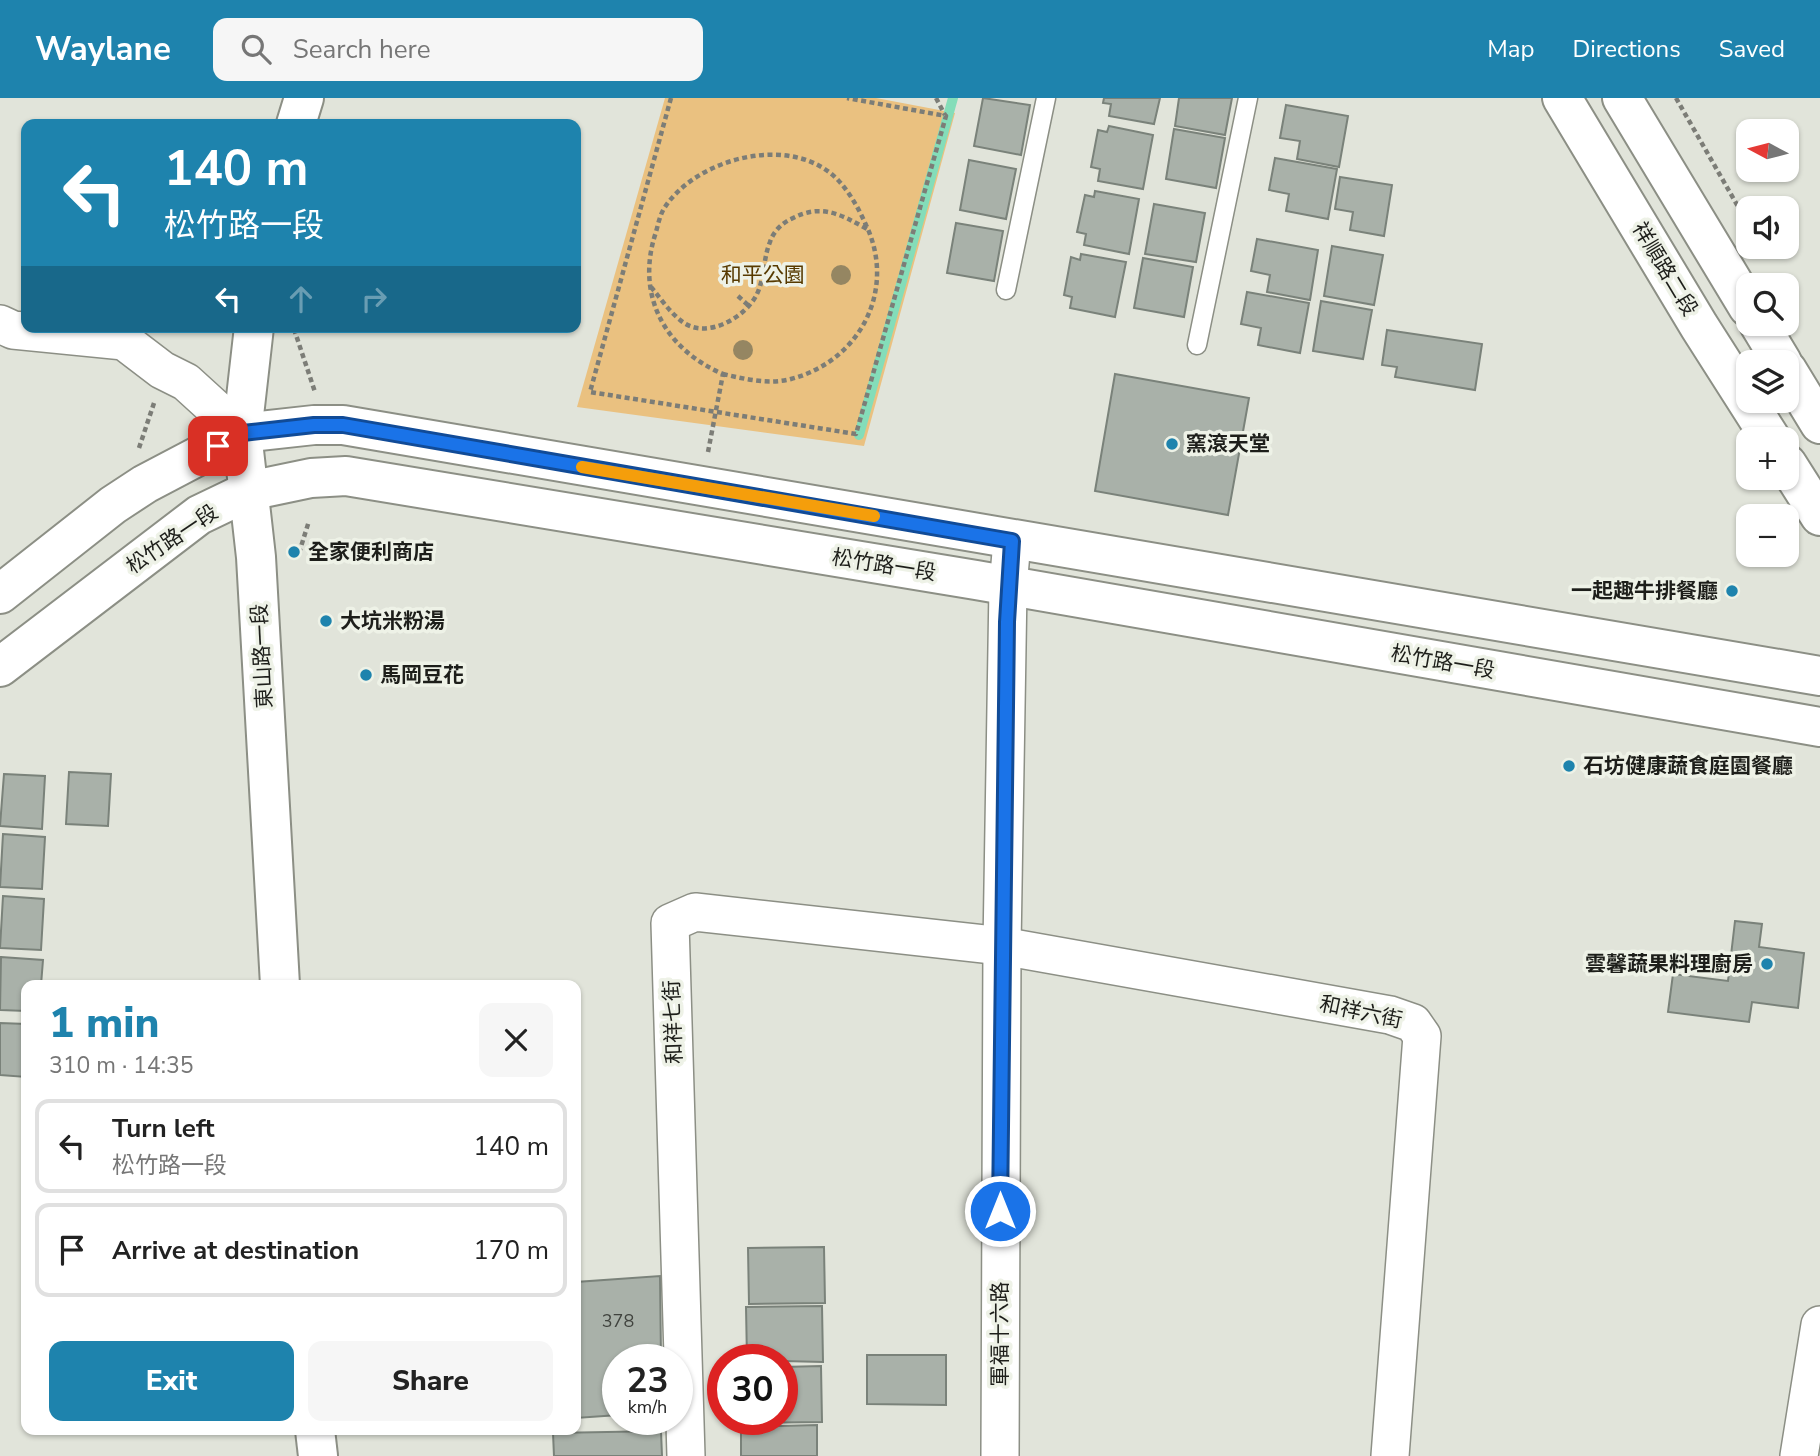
<!DOCTYPE html>
<html lang="en">
<head>
<meta charset="utf-8">
<style>
	:root { --surface:#fff; --page:#f6f6f6; --text:#222; --muted:#767676; --line:#e0e0e0; --accent:#1e83ad }
	body { margin:0; font-family:"Nunito Sans","Noto Sans TC",sans-serif; background:var(--page); color:var(--text); height:100vh; display:flex; flex-direction:column; font-size:26px; white-space:nowrap }
	* { box-sizing:border-box; margin:0 }
	p { font-size:23px; color:var(--muted) }
	.icon { flex:none; width:38px; height:38px; fill:none; stroke:currentColor; stroke-width:2; stroke-linecap:round; stroke-linejoin:round }
	.map { position:relative; flex:1; overflow:hidden }
	.details { position:absolute; left:21px; top:882px; width:560px; height:455px; display:flex; flex-direction:column; background:var(--surface); border-radius:14px; box-shadow:0 2px 5px #0004 }
	.details>* { flex:none }
	.banner { position:absolute; left:21px; top:21px; width:560px; height:214px; border-radius:14px; box-shadow:0 2px 5px #0004; background:#1e83ad; color:#fff; overflow:hidden }
	.needle { width:46px; rotate:277deg }
	.fabs { position:absolute; left:1736px; top:21px; display:grid; gap:14px }
	.fabs a { display:grid; place-items:center; width:63px; height:63px; border-radius:14px; background:var(--surface); box-shadow:0 2px 5px #0004; font-size:35px }
	.speed { position:absolute; left:602px; top:1246px; display:flex; gap:14px; font-size:35px; font-weight:700; text-align:center }
	.speed>* { display:grid; place-content:center; width:91px; height:91px; border-radius:50%; background:var(--surface); box-shadow:0 2px 5px #0004; line-height:1 }
	.speed small { font-size:18px; font-weight:400 }
	.speed .limit { border:10px solid #d22; background:#fff; color:#111 }
	.pin { position:absolute; display:grid; place-items:center; width:60px; height:60px; color:#fff; margin:-30px; border-radius:14px; box-shadow:0 4px 10px #0006 }
	.me { position:absolute; width:77px; margin:-38px; rotate:0deg; stroke-linejoin:round; filter:drop-shadow(0 0 5px #0008) }
	.turn { display:flex; align-items:center; gap:24px; height:147px; padding:0 28px; font-size:32px }
	.turn .icon { width:91px; height:91px; stroke-width:2.5 }
	.turn b { display:block; font-size:49px; line-height:60px }
	.lanes { display:flex; align-items:center; height:66px; padding:0 28px; background:#0003; justify-content:center; gap:35px; direction:ltr }
	.lanes .off { opacity:.35 }
	.round { display:grid; place-items:center; flex:none; width:74px; height:74px; border-radius:14px; background:var(--page) }
	.summary { display:flex; align-items:center; justify-content:space-between; height:119px; padding:0 28px }
	h1 { font-size:42px; font-weight:800; line-height:52px; color:var(--accent) }
	.button { display:flex; gap:14px; margin-top:auto; padding:14px 28px }
	.button a { flex:1; height:80px; border-radius:14px; background:var(--accent); color:#fff; font-size:28px; font-weight:800; line-height:80px; text-align:center }
	.button a+a { background:var(--page); color:var(--text) }
	ul { padding:0; list-style:none }
	li { display:flex; align-items:center; gap:21px; height:94px; margin:0 14px 10px; padding:0 14px; border:4px solid var(--line); border-radius:14px }
	li div { flex:1 }
	li b { display:block; font-size:26px }
	li em { font-style:normal }
	header { display:flex; align-items:center; gap:42px; box-sizing:border-box; height:98px; padding:0 35px; background:var(--accent); color:#fff }
	header strong { font-size:33px }
	nav { display:flex; gap:38px; margin-inline-start:auto; font-size:24px }
	.search { width:490px; height:63px; background:var(--page); display:flex; align-items:center; gap:18px; box-sizing:border-box; padding:0 24px; border-radius:14px; color:var(--muted); font-size:26px }
	.map>svg:first-child { display:block }
	.green { fill:#eac180 }
	.lines { fill:none; stroke-linecap:round; stroke-linejoin:round }
	.stream { stroke:#84ddb9; stroke-width:10 }
	.building { fill:#a9b1a9; stroke:#7a827a; stroke-width:2 }
	.lane-casing { stroke:#8c8f85; stroke-width:21 }
	.street-casing { stroke:#8c8f85; stroke-width:40 }
	.secondary-casing { stroke:#8c8f85; stroke-width:42 }
	.path { stroke:#7c7d77; stroke-width:4.5; stroke-dasharray:5 3.5; stroke-linecap:butt }
	.lane { stroke:#fff; stroke-width:18 }
	.street { stroke:#fff; stroke-width:37 }
	.secondary { stroke:#fff; stroke-width:38 }
	.tree { fill:#958662 }
	.route-casing { stroke:#114b97; stroke-width:18 }
	.route { stroke:#1a73e8; stroke-width:12 }
	.slow { stroke:#f59e0b; stroke-width:12 }
	.poi-dot { fill:#1e83ad; stroke:#eef2e7; stroke-width:2.5 }
	.labels { text-anchor:middle; stroke-width:7; stroke-linejoin:round; paint-order:stroke }
	.number-label { font-size:18px; fill:#40433e }
	.street-label { font-size:21px; fill:#1d1e1a; stroke:#eef2e7 }
	.park-label { font-size:21px; fill:#573a00; stroke:#eef2e7 }
	.poi-label { font-size:21px; font-weight:bold; fill:#1d1e1a; stroke:#eef2e7; text-anchor:start }
</style>
</head>
<body>
<header>
<strong>Waylane</strong>
<div class="search"><svg class="icon" aria-label="search" viewBox="0 0 24 24"><circle cx="10" cy="10" r="6"/><path d="M15 15l6 6"/></svg>Search here</div>
<nav><a>Map</a><a>Directions</a><a>Saved</a></nav>
</header>
<div class="map">
<svg width="1820" height="1358" viewBox="0 0 1820 1358">
	<rect width="100%" height="100%" fill="#e1e4da"/>
	<polygon class="green" points="665,0 876,0 955,15 864,348 577,309"/>
	<g class="lines">
		<polyline class="stream" points="859,337 953,0"/>
	</g>
	<g class="building">
		<polygon points="983,0 1030,7 1021,57 974,48"/>
		<polygon points="1104,0 1160,0 1154,26 1109,18 1111,6 1103,5"/>
		<polygon points="1179,0 1232,0 1225,37 1175,28"/>
		<polygon points="1286,7 1348,18 1339,69 1297,61 1300,43 1280,40"/>
		<polygon points="1109,28 1153,37 1143,91 1098,83 1100,71 1091,69 1098,32 1107,34"/>
		<polygon points="1174,31 1225,40 1216,90 1166,81"/>
		<polygon points="1275,60 1337,71 1328,121 1286,113 1289,96 1269,92"/>
		<polygon points="969,62 1016,71 1006,121 960,112"/>
		<polygon points="1340,79 1392,87 1384,138 1350,132 1353,114 1335,111"/>
		<polygon points="1095,93 1139,101 1129,156 1084,147 1086,136 1077,134 1085,97 1094,99"/>
		<polygon points="1154,106 1205,115 1196,164 1145,156"/>
		<polygon points="956,125 1003,133 994,183 947,175"/>
		<polygon points="1257,141 1318,152 1310,202 1267,194 1270,177 1251,173"/>
		<polygon points="1332,148 1383,157 1374,207 1324,198"/>
		<polygon points="1081,156 1126,164 1115,219 1070,210 1072,199 1064,197 1071,159 1080,162"/>
		<polygon points="1143,160 1193,169 1184,219 1134,210"/>
		<polygon points="1247,194 1309,205 1300,255 1258,247 1261,230 1241,226"/>
		<polygon points="1321,203 1372,212 1363,261 1313,253"/>
		<polygon points="1387,232 1482,246 1475,292 1395,279 1397,269 1382,267"/>
		<polygon points="1115,276 1249,300 1228,417 1095,393"/>
		<polygon points="69,674 111,676 108,728 66,726"/>
		<polygon points="4,676 45,678 42,731 0,728"/>
		<polygon points="3,736 45,739 42,791 0,789"/>
		<polygon points="3,798 44,801 41,852 0,850"/>
		<polygon points="1735,823 1762,826 1759,849 1804,855 1798,910 1752,904 1749,924 1668,914 1673,876 1728,883"/>
		<polygon points="1,859 43,862 41,887 26,887 26,913 0,912"/>
		<polygon points="0,925 26,926 26,979 0,977"/>
		<polygon points="824,1149 825,1205 749,1206 748,1150"/>
		<polygon points="660,1178 661,1262 618,1262 618,1317 576,1320 576,1184"/>
		<polygon points="822,1208 823,1264 747,1262 746,1209"/>
		<polygon points="867,1257 946,1257 946,1307 867,1306"/>
		<polygon points="821,1268 822,1324 747,1325 747,1321 782,1321 782,1269"/>
		<polygon points="817,1327 817,1358 741,1358 741,1329"/>
		<polygon points="661,1333 662,1358 554,1358 553,1335"/>
	</g>
	<g class="lines">
		<defs>
			<g id="lane">
				<polyline points="1006,192 1046,0"/>
				<polyline points="1197,247 1248,0"/>
			</g>
			<g id="street">
				<polyline points="0,226 13,232 124,243 162,272 186,284 242,335"/>
				<polyline points="686,1358 670,825 695,814 1002,848 1390,917 1413,925 1422,938 1390,1358"/>
				<polyline points="1000,1358 1002,848 1008,489 1012,443"/>
				<polyline points="1799,1358 1820,1227"/>
			</g>
			<g id="secondary">
				<polyline points="1562,0 1699,228 1771,341"/>
				<polyline points="1622,0 1748,209"/>
				<polyline points="296,26 304,0"/>
				<polyline points="1759,226 1782,264"/>
				<polyline points="254,229 242,335 256,459 280,887"/>
				<polyline points="1787,272 1820,326"/>
				<polyline points="1787,366 1820,418"/>
				<polyline points="0,496 113,407 145,386 242,335 314,327 343,327 1820,578"/>
				<polyline points="0,569 199,417 249,393 311,380 346,378 976,482 1820,629"/>
				<polyline points="315,1332 318,1358"/>
			</g>
		</defs>
		<use href="#lane" class="lane-casing"/>
		<use href="#street" class="street-casing"/>
		<use href="#secondary" class="secondary-casing"/>
		<g class="path">
			<polyline points="671,0 590,294 856,336 946,18 847,0"/>
			<polyline points="936,0 945,17"/>
			<polyline points="1676,0 1740,112"/>
			<path d="M651,189c10,12 20,27 33,36 24,16 62,-6 73,-29 8,-17 6,-35 13,-52 3,-10 12,-19 21,-23 30,-16 49,-5 76,10"/>
			<polyline points="738,198 749,208"/>
			<polyline points="294,231 315,294"/>
			<polyline points="139,350 154,305"/>
			<path d="M708,354l15,-78c-59,-25 -88,-80 -67,-142 2,-7 4,-18 9,-25 33,-50 128,-74 173,-27 12,13 21,29 28,45 31,65 -6,136 -75,154 -23,6 -46,0 -68,-5"/>
			<polyline points="299,455 309,423"/>
		</g>
		<use href="#lane" class="lane"/>
		<use href="#street" class="street"/>
		<use href="#secondary" class="secondary"/>
	</g>
	<g class="tree">
		<circle cx="841" cy="177" r="10"/>
		<circle cx="743" cy="252" r="10"/>
	</g>
	<g class="lines">
		<defs>
			<polyline id="route" points="218,348 243,335 314,327 343,327 1012,443 1007,524 1000,1113"/>
		</defs>
		<use href="#route" class="route-casing"/>
		<use href="#route" class="route"/>
		<polyline class="slow" points="582,369 874,418"/>
	</g>
	<g class="poi-dot">
		<circle cx="1172" cy="346" r="7"/>
		<circle cx="294" cy="454" r="7"/>
		<circle cx="1732" cy="493" r="7"/>
		<circle cx="326" cy="523" r="7"/>
		<circle cx="366" cy="577" r="7"/>
		<circle cx="1569" cy="668" r="7"/>
		<circle cx="1767" cy="866" r="7"/>
	</g>
	<g class="labels">
		<g class="number-label">
			<text x="618" y="1229">378</text>
		</g>
		<g class="street-label">
			<text transform="translate(1665 171) rotate(59)" y="7">祥順路二段</text>
			<text transform="translate(172 441) rotate(-34)" y="7">松竹路一段</text>
			<text transform="translate(884 467) rotate(9)" y="7">松竹路一段</text>
			<text transform="translate(262 558) rotate(-93)" y="7">東山路一段</text>
			<text transform="translate(1443 564) rotate(10)" y="7">松竹路一段</text>
			<text transform="translate(1361 914) rotate(12)" y="7">和祥六街</text>
			<text transform="translate(673 924) rotate(-92)" y="7">和祥七街</text>
			<text transform="translate(1000 1236) rotate(-90)" y="7">軍福十六路</text>
		</g>
		<g class="park-label">
			<text x="763" y="184">和平公園</text>
		</g>
		<g class="poi-label">
			<text x="1186" y="353">窯滾天堂</text>
			<text x="308" y="461">全家便利商店</text>
			<text x="1718" y="500" text-anchor="end">一起趣牛排餐廳</text>
			<text x="340" y="530">大坑米粉湯</text>
			<text x="380" y="584">馬岡豆花</text>
			<text x="1583" y="675">石坊健康蔬食庭園餐廳</text>
			<text x="1753" y="873" text-anchor="end">雲馨蔬果料理廚房</text>
		</g>
	</g>
</svg>
<div class="fabs">
<a><svg class="needle" viewBox="-14 -14 28 28"><path d="M0-13l5 13h-10z" fill="#e53935"/><path d="M0 13l5-13h-10z" fill="#767676"/></svg></a>
<a><svg class="icon" aria-label="sound" viewBox="0 0 24 24"><path d="M4 9h4l5-4v14l-5-4H4zM17 9q2 3 0 6"/></svg></a>
<a><svg class="icon" aria-label="search" viewBox="0 0 24 24"><circle cx="10" cy="10" r="6"/><path d="M15 15l6 6"/></svg></a>
<a><svg class="icon" aria-label="layers" viewBox="0 0 24 24"><path d="M12 4l9 5-9 5-9-5zM3 14l9 5 9-5"/></svg></a>
<a>+</a>
<a>−</a>
</div>
<div class="speed"><div>23<small>km/h</small></div><div class="limit">30</div></div>
<div class="pin" style="left:218px;top:348px;background:#d93025"><svg class="icon" aria-label="arrive" viewBox="0 0 24 24"><path d="M6 21V4h12l-3 4 3 4H6"/></svg></div>
<svg class="me" style="left:1000px;top:1113px" viewBox="-20 -20 40 40"><circle r="17" fill="#1a73e8" stroke="#fff" stroke-width="3"/><path d="M0-11L8 9 0 5-8 9z" fill="#fff"/></svg>
<div class="banner">
<div class="turn"><svg class="icon" aria-label="left" viewBox="0 0 24 24"><path d="M17 20v-9H6M10 6l-5 5 5 5"/></svg><div><b>140 m</b>松竹路一段</div></div>
<div class="lanes"><svg class="icon" aria-label="left" viewBox="0 0 24 24"><path d="M17 20v-9H6M10 6l-5 5 5 5"/></svg><svg class="icon off" aria-label="ahead" viewBox="0 0 24 24"><path d="M12 20V5M6 11l6-6 6 6"/></svg><svg class="icon off" aria-label="right" viewBox="0 0 24 24"><path d="M7 20v-9h11M14 6l5 5-5 5"/></svg></div>
</div>
<section class="details">
<div class="summary"><div><h1>1 min</h1><p>310 m · 14:35</p></div><a class="round"><svg class="icon" aria-label="close" viewBox="0 0 24 24"><path d="M6 6l12 12M18 6L6 18"/></svg></a></div>
<ul>
<li><svg class="icon" aria-label="left" viewBox="0 0 24 24"><path d="M17 20v-9H6M10 6l-5 5 5 5"/></svg><div><b>Turn left</b><p>松竹路一段</p></div><em>140 m</em></li>
<li><svg class="icon" aria-label="arrive" viewBox="0 0 24 24"><path d="M6 21V4h12l-3 4 3 4H6"/></svg><div><b>Arrive at destination</b></div><em>170 m</em></li>
</ul>
<div class="button"><a>Exit</a><a>Share</a></div>
</section>
</div>
</body>
</html>
